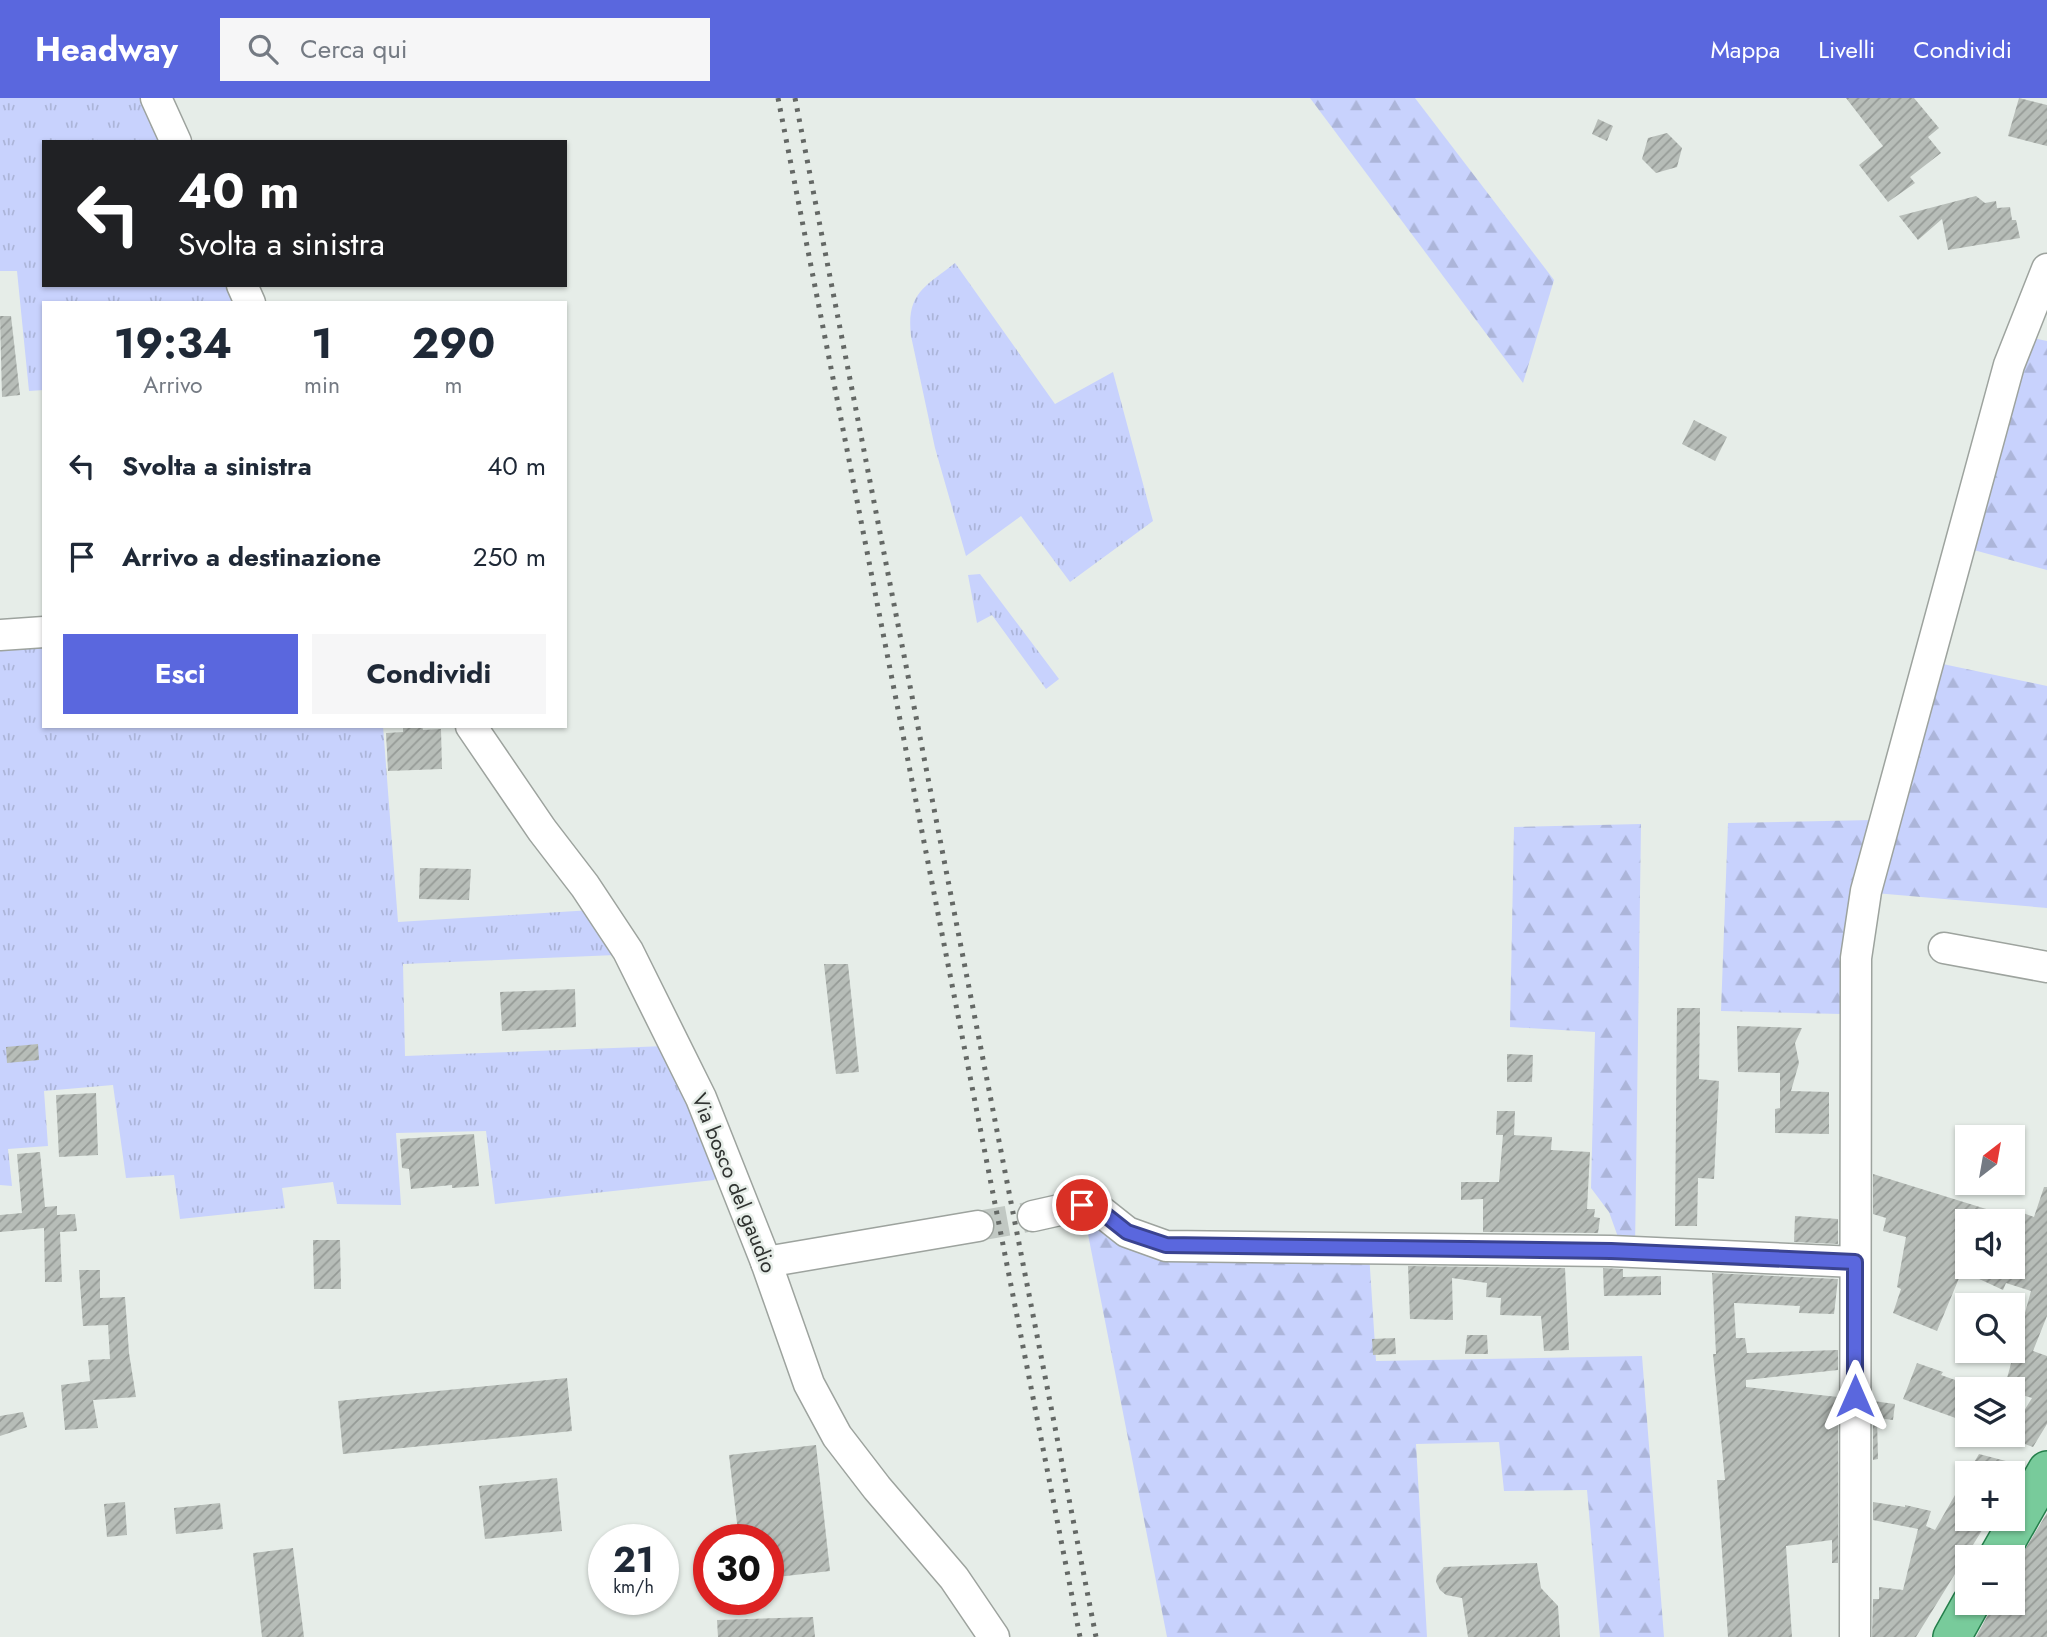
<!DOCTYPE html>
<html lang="it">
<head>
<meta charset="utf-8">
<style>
	:root { --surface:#fff; --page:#f6f6f7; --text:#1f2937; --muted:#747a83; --accent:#5a67de }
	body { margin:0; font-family:Jost,sans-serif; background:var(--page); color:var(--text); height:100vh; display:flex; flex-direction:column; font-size:26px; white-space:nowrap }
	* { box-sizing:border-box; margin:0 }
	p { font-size:23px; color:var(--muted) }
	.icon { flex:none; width:38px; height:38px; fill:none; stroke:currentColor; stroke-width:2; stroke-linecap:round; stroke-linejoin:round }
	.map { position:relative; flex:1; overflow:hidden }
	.drawer { position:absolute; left:42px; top:203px; width:525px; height:427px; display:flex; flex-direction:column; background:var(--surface); border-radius:0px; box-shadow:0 2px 5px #0004 }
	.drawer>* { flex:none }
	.guide { position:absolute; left:42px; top:42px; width:525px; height:147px; border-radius:0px; box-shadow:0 2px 5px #0004; background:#202124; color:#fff; overflow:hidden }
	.needle { width:46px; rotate:31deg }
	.fabs { position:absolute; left:1955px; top:1027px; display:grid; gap:14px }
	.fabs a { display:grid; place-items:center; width:70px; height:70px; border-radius:0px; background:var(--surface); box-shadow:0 2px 5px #0004; font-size:35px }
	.speed { position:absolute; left:588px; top:1426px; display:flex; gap:14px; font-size:35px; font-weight:700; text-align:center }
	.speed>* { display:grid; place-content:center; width:91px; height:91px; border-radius:50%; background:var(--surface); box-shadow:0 2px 5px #0004; line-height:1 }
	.speed small { font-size:18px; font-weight:400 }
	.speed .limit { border:10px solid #d22; background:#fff; color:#111 }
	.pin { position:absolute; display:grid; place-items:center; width:60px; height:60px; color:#fff; margin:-30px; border:4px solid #fff; border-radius:50%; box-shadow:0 2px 7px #0007 }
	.me { position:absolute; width:77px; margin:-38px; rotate:0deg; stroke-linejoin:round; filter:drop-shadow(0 0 5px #0008) }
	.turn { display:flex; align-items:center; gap:24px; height:147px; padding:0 21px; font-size:32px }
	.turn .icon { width:91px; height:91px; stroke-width:2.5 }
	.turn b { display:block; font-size:49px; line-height:60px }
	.eta { display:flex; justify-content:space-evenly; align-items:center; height:119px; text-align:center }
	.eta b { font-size:42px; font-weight:700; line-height:49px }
	.action { display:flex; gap:14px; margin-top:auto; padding:14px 21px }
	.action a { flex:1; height:80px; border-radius:0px; background:var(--accent); color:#fff; font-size:28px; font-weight:700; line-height:80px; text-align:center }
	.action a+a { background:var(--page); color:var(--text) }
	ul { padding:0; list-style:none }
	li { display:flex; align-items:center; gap:21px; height:91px; padding:0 21px }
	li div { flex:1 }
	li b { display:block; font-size:26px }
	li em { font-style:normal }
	header { display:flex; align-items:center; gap:42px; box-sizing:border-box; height:98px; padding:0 35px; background:var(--accent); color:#fff }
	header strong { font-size:33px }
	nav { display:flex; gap:38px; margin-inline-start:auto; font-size:24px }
	.search { width:490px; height:63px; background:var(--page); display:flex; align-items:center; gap:18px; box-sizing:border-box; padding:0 24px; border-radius:0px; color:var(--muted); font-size:26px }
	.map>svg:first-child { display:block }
	.grass { fill:url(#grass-tufts) }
	.forest { fill:url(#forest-firs) }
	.building { fill:url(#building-hatch); fill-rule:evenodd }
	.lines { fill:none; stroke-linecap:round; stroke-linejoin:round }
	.minor-tunnel { stroke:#c1c8c3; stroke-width:30; stroke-dasharray:30 15; stroke-linecap:butt }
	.minor-casing { stroke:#9da39e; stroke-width:33 }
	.major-casing { stroke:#247f4b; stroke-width:40 }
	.minor { stroke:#fff; stroke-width:30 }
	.major { stroke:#78cb9b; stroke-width:37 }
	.rail { stroke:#646865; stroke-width:5; stroke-dasharray:3.5 7; stroke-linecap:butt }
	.route-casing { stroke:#3a4390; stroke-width:18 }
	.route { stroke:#5a67de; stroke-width:12 }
	.labels { text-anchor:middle; stroke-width:5; stroke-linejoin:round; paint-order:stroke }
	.street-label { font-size:21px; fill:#2f3230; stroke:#e6ede8 }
</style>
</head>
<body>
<header>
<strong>Headway</strong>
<div class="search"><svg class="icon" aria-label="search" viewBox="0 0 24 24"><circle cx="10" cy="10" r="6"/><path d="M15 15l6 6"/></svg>Cerca qui</div>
<nav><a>Mappa</a><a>Livelli</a><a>Condividi</a></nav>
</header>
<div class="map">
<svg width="2047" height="1539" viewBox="0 0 2047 1539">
	<defs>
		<pattern id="grass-tufts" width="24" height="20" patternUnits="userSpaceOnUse" patternTransform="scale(1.75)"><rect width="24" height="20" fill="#c8d2fd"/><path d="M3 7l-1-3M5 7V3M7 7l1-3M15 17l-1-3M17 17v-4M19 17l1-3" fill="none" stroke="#acb5d9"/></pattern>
		<pattern id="forest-firs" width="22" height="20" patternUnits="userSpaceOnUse" patternTransform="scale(1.75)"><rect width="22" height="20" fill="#c8d2fd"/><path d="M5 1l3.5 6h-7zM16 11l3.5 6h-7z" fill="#acb5d9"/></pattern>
		<pattern id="building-hatch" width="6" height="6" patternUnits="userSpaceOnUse" patternTransform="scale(1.75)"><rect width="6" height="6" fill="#b7bdb8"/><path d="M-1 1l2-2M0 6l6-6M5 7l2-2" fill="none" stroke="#959a96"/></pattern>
	</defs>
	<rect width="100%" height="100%" fill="#e6ede8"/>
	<g class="grass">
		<polygon points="0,0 148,0 170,44 44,44 44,187 233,187 241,205 44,205 44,292 29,293 17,173 0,173"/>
		<path d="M955,165l100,141 58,-32 40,149 -83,61 -49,-66 -55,40 -31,-108 -24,-112c-5,-43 14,-49 44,-73z"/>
		<polygon points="980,476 1059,581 1046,591 992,517 977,525 968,477"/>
		<polygon points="44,546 44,628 383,628 398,824 592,812 616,857 403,866 405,958 666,948 721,1072 714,1082 495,1106 486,1033 396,1035 401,1107 337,1106 333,1084 282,1090 285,1110 180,1121 174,1077 126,1080 113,987 44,993 48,1048 8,1051 12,1088 0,1087 0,547"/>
	</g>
	<g class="forest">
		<polygon points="1310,0 1415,0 1554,182 1523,285"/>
		<polygon points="2028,239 2047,243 2047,472 1970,451"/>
		<polygon points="1938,565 2047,588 2047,810 1875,795"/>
		<polygon points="1873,722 1843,874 1841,916 1721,913 1728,725"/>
		<polygon points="1641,726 1635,1151 1618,1139 1609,1114 1591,1090 1595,934 1510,929 1514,729"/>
		<polygon points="1085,1121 1094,1123 1113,1139 1369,1155 1376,1263 1642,1258 1664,1539 1600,1539 1587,1392 1504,1393 1499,1344 1416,1346 1427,1539 1167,1539"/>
	</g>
	<g class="building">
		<polygon points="1846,0 1914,0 1939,30 1928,39 1941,55 1910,79 1915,85 1888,104 1859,67 1883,48"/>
		<polygon points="2019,0 2047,7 2047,48 2008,38"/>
		<polygon points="1598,21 1613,28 1607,43 1592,36"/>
		<polygon points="1667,35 1682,50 1677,69 1656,75 1642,61 1648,40"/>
		<polygon points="1976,98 1985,105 1996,103 1997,110 2010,109 2012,122 2016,122 2020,140 1948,152 1942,121 1918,142 1899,118"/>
		<polygon points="0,218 11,218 20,297 2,299"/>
		<polygon points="1694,322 1727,339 1715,363 1682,346"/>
		<polygon points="403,628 422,628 423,632 441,631 442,671 388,673 386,635 403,634"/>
		<polygon points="420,770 471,771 469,802 419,801"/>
		<polygon points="824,866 848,866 859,974 836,976"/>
		<polygon points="575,891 576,929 502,933 500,894"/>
		<polygon points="1677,910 1700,910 1699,981 1719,983 1714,1081 1698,1080 1697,1128 1675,1128"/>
		<polygon points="1737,928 1802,930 1795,945 1799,965 1791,993 1829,994 1829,1036 1775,1035 1775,1011 1780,1010 1780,975 1738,974"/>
		<polygon points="38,946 39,962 7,965 6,949"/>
		<polygon points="1507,956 1533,957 1532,984 1507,984"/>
		<polygon points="96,995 98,1057 59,1059 56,997"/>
		<polygon points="1497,1013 1515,1013 1514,1037 1510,1037 1552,1039 1551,1052 1590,1054 1587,1111 1595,1111 1594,1119 1600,1120 1598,1135 1483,1134 1483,1101 1461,1102 1461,1084 1499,1084 1503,1037 1496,1037"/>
		<polygon points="474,1036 479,1088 452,1090 452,1087 411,1091 409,1071 402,1070 400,1041"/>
		<polygon points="40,1054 45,1109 57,1108 57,1117 75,1116 77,1133 60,1134 62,1184 45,1184 44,1130 0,1134 0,1117 22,1115 17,1056"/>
		<path d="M1873,1076l139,43v-8l22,8 10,-30h3v129l-14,35 14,5v68l-14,23 -25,-9 4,-3v-5l20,-32 -20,-6v-2l-8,-1 27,-98 -25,-8 -3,7 -41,-19 -25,60 -44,-18 8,-24 -4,-2 9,-50 -23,-6 3,-13 -13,-4zM1967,1124h45v45h-45z"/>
		<polygon points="1795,1118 1838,1121 1838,1146 1794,1144"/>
		<polygon points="313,1142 340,1142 341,1191 314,1191"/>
		<polygon points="1408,1168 1565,1170 1569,1252 1544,1253 1541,1218 1500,1217 1501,1200 1486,1199 1487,1185 1452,1180 1453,1222 1410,1221"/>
		<polygon points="1603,1170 1623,1171 1623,1179 1661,1178 1661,1197 1604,1198"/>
		<polygon points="79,1172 100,1172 100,1200 125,1199 129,1255 136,1299 93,1302 98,1330 65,1332 61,1287 90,1283 88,1262 110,1261 108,1227 83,1228"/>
		<polygon points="1712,1175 1838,1181 1834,1216 1799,1215 1800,1208 1734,1205 1736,1240 1745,1240 1747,1255 1838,1252 1838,1272 1746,1282 1746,1289 1838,1299 1838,1465 1832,1465 1832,1442 1786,1448 1792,1539 1728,1539 1717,1382 1725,1382 1713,1256 1716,1256"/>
		<polygon points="1467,1237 1487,1237 1488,1256 1465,1256"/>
		<polygon points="1395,1240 1396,1256 1373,1257 1372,1241"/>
		<polygon points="1917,1265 1943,1274 1941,1277 1972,1288 1971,1292 1967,1292 1967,1303 1961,1322 1903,1301"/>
		<polygon points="567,1280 572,1333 343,1356 338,1303"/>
		<polygon points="1873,1303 1895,1306 1893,1322 1877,1320 1878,1361 1873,1362"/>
		<polygon points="23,1314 27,1329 0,1338 0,1318"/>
		<polygon points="816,1347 830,1473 768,1480 768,1442 739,1442 729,1357"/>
		<polygon points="1979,1356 2025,1368 2021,1376 1967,1376 1967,1421 1989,1421 1916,1539 1872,1539 1873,1501 1879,1501 1879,1489 1903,1492 1918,1431 1873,1422 1873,1404 1905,1409 1905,1407 1931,1413 1926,1428 1935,1432 1967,1376"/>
		<polygon points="557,1380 562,1433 485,1441 479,1388"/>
		<polygon points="125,1404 127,1437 107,1439 104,1406"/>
		<polygon points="220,1405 223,1431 176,1436 174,1410"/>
		<polygon points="2047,1415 2047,1539 1976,1539 1989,1515 1992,1505 2012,1505 2012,1473"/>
		<polygon points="293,1450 304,1539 262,1539 253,1455"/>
		<polygon points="1537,1465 1541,1490 1558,1508 1560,1539 1468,1539 1462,1500 1446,1497 1440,1492 1436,1484 1437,1478 1444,1469"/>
		<polygon points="813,1519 815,1539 718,1539 717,1522"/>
	</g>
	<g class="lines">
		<polyline class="minor-tunnel" points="978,1128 1033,1118"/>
		<defs>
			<g id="minor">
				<polyline points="156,0 176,44"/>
				<polyline points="242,187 250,205"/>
				<polyline points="0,537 44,534"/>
				<polyline points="471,628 542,732 585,788 628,853 701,1000 766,1164 809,1286 837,1338 877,1390 954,1480 994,1539"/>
				<polyline points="1944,850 2047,869"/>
				<polyline points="1033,1118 1082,1107 1098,1111 1127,1134 1166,1148 1611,1153 1855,1164"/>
				<polyline points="766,1164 978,1128"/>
				<polyline points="1855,1539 1856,860 1866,793 2009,267 2047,171"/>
			</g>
			<g id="major">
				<polyline points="1997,1460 2047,1372"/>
				<polyline points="1952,1539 1971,1505"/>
			</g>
		</defs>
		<use href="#minor" class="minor-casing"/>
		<use href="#major" class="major-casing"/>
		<use href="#minor" class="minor"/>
		<use href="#major" class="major"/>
		<g class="rail">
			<polyline points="778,0 1080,1539"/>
			<polyline points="795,0 1096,1539"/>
		</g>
	</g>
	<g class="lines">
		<defs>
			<polyline id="route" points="1082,1107 1098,1111 1127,1134 1166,1147 1611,1153 1855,1164 1855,1298"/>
		</defs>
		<use href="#route" class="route-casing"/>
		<use href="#route" class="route"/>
	</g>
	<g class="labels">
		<g class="street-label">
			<text transform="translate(734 1085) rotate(68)" y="7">Via bosco del gaudio</text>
		</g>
	</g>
</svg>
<div class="fabs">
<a><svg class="needle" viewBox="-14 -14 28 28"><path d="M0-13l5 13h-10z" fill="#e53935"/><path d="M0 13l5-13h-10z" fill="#747a83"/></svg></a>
<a><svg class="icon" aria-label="sound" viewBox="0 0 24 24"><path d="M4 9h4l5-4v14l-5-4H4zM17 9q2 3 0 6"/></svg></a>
<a><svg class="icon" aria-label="search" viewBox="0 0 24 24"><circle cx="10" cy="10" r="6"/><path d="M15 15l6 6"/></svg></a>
<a><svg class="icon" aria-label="layers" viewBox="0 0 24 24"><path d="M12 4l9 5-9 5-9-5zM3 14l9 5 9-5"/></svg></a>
<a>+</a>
<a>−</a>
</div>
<div class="speed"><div>21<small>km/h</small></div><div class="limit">30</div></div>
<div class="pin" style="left:1082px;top:1107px;background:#d93025"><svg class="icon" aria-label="arrive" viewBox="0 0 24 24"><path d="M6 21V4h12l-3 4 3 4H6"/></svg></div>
<svg class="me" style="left:1855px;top:1298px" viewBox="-20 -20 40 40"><path d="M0-17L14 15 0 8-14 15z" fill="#5a67de" stroke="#fff" stroke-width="4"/></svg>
<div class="guide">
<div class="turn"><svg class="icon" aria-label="left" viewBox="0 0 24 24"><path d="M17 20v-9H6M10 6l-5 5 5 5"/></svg><div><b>40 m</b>Svolta a sinistra</div></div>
</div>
<section class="drawer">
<div class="eta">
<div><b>19:34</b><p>Arrivo</p></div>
<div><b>1</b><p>min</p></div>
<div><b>290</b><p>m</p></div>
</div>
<ul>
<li><svg class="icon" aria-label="left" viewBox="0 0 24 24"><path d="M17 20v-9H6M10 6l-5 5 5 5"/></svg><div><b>Svolta a sinistra</b></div><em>40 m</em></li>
<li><svg class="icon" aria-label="arrive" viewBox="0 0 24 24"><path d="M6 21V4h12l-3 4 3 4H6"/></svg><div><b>Arrivo a destinazione</b></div><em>250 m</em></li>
</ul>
<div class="action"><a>Esci</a><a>Condividi</a></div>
</section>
</div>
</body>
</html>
